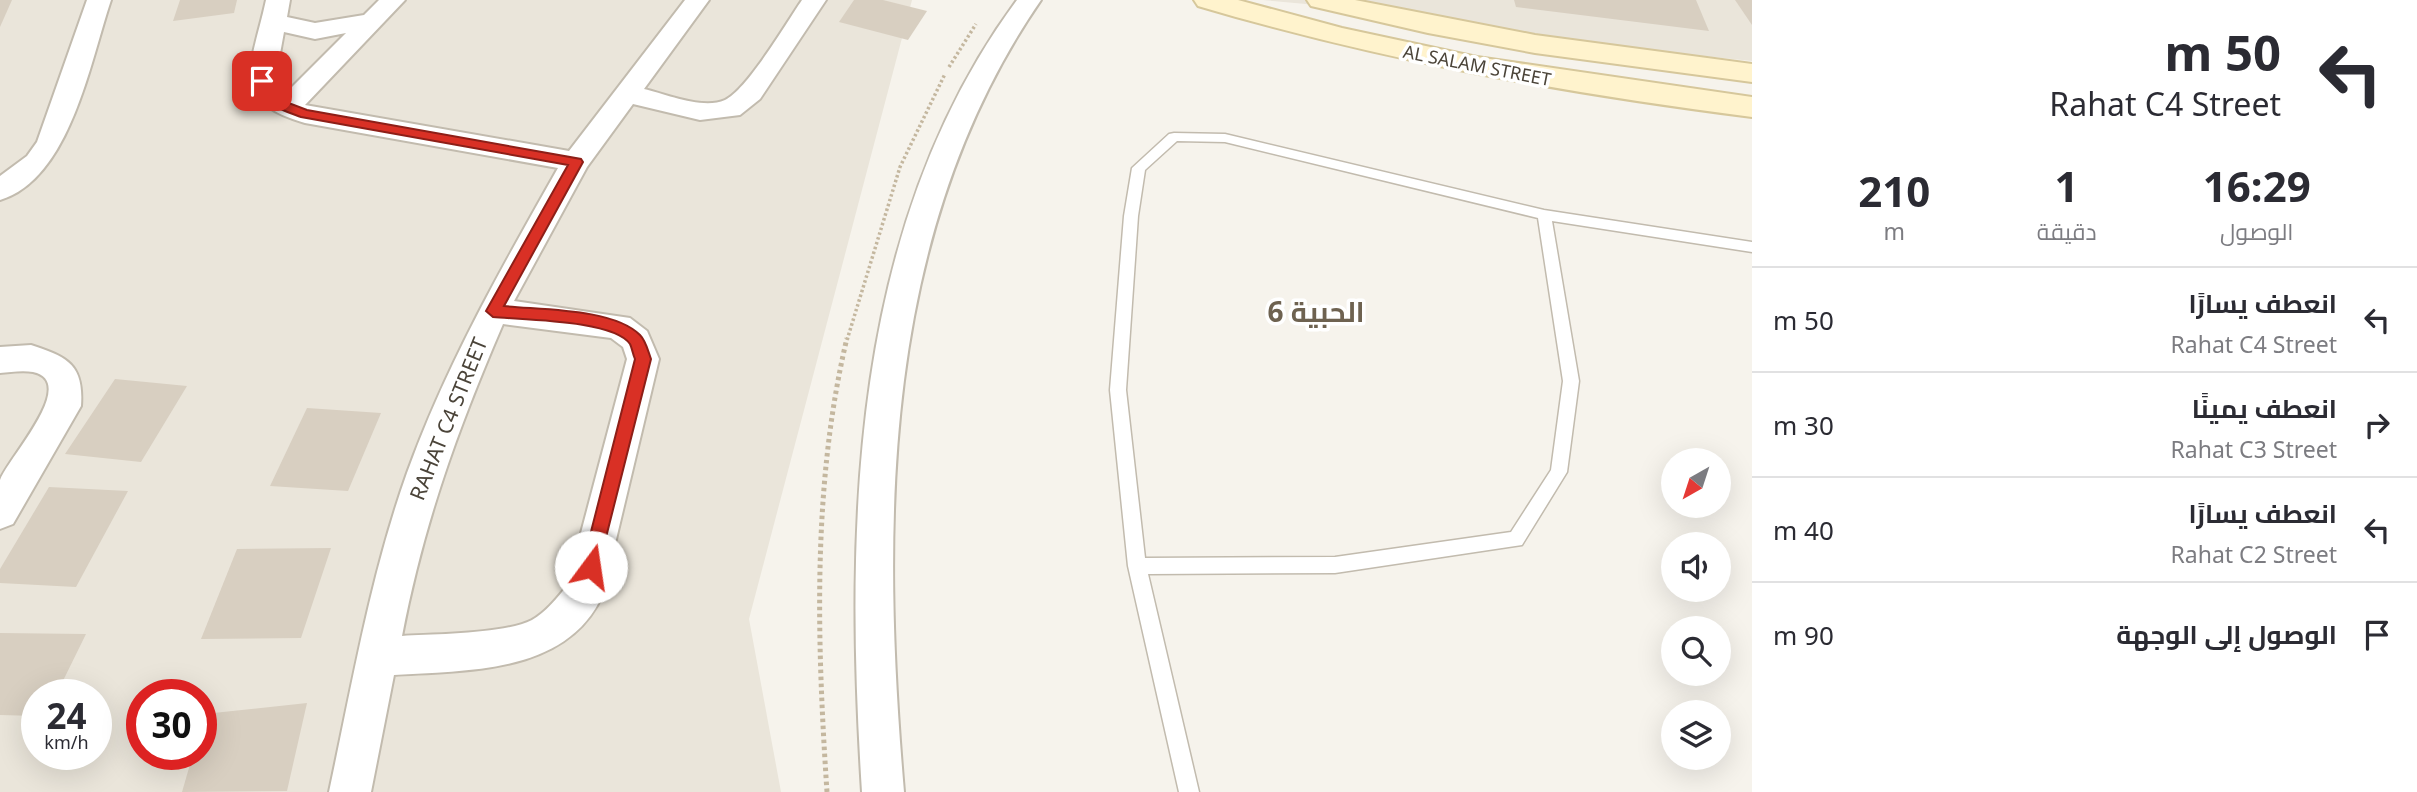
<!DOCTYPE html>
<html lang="ar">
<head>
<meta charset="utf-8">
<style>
	:root { --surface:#fff; --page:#f7f7f7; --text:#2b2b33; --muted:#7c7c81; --line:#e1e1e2 }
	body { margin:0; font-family:"Noto Sans",Cairo,sans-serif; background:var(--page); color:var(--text); direction:rtl; height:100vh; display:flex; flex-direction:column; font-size:26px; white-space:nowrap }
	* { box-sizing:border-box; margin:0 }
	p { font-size:23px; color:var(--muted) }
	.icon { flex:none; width:38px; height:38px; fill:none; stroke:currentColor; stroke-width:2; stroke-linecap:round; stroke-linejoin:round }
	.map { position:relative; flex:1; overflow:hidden; direction:ltr }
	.side { display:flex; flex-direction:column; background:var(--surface); width:665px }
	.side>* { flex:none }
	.top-card { background:#fff; color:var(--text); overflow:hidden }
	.needle { width:46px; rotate:219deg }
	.controls { position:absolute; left:1661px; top:448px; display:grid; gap:14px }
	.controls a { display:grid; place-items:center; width:70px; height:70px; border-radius:50%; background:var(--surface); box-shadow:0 7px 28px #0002; font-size:35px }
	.speed { position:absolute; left:21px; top:679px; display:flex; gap:14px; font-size:35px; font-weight:700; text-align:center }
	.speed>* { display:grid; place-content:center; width:91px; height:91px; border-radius:50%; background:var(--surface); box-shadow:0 7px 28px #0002; line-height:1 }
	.speed small { font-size:18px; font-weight:400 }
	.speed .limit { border:10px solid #d22; background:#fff; color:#111 }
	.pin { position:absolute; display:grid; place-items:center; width:60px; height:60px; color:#fff; margin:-30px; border-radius:14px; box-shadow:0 4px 10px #0006 }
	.me { position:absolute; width:77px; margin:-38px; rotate:14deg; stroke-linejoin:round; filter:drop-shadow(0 0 5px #0008) }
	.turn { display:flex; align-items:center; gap:24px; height:147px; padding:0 21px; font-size:32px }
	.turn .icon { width:91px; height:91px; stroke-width:2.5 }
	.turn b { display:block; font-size:49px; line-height:60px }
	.eta { display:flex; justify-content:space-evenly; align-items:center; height:119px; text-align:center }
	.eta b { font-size:42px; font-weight:700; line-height:49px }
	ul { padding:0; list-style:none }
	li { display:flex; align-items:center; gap:21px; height:105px; padding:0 21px; border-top:2px solid var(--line) }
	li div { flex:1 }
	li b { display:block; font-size:26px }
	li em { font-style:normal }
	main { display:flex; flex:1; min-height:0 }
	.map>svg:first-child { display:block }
	.residential { fill:#eae5da; fill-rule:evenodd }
	.building { fill:#d8cfc1 }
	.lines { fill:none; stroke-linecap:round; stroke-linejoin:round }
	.lane-casing { stroke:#c2bbae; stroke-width:3 }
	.street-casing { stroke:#c2bbae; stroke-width:4 }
	.secondary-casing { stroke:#d6c79b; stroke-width:4 }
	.path-far1 { stroke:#c4b79f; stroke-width:3.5; stroke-dasharray:2.5 2.5; stroke-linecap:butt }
	.path { stroke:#c4b79f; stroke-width:5; stroke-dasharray:3.5 3.5; stroke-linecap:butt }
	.lane { fill:#fff; fill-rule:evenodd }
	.street { fill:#fff; fill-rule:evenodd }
	.secondary { fill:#fff3cd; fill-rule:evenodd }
	.route { fill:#d93025; stroke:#8d1f18; stroke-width:2 }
	.labels { text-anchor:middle; stroke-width:7; stroke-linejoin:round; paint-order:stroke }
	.far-street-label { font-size:18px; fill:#4b4439; stroke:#fff }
	.street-label { font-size:21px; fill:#4b4439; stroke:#fff }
	.district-label { font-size:28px; font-weight:bold; fill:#6e6250; stroke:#fff }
</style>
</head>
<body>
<main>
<section class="side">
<div class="top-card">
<div class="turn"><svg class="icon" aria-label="left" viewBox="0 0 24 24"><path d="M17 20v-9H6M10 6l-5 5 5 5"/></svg><div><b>50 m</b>Rahat C4 Street</div></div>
</div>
<div class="eta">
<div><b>16:29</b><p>الوصول</p></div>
<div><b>1</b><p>دقيقة</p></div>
<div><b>210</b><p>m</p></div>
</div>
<ul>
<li><svg class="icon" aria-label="left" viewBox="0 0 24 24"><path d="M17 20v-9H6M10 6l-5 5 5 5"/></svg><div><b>انعطف يسارًا</b><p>Rahat C4 Street</p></div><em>50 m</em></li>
<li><svg class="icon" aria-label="right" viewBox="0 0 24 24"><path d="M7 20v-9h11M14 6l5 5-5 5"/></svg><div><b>انعطف يمينًا</b><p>Rahat C3 Street</p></div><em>30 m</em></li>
<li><svg class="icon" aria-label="left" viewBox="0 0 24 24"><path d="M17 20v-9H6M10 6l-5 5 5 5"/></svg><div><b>انعطف يسارًا</b><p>Rahat C2 Street</p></div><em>40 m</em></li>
<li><svg class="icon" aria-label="arrive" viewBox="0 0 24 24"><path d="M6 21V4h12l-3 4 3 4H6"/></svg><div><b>الوصول إلى الوجهة</b></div><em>90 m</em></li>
</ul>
</section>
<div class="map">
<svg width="1752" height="792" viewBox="0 0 1752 792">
	<rect width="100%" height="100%" fill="#f6f3ec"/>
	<g class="residential">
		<path d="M0,0h912l-163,619 32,173h-781zM37,695h59v59h-59zM142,695h59v59h-59z"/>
		<polygon points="1263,0 1752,0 1752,61 1602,46 1437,16"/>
	</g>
	<g class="building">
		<polygon points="0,0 12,0 0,27"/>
		<polygon points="180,0 237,0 234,13 173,21"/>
		<polygon points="854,0 883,0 927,11 908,40 839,22"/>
		<polygon points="1514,0 1696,0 1709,31 1516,7"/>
		<polygon points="1735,0 1752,0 1752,25"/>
		<polygon points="115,379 187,386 141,462 65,454"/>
		<polygon points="307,408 381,413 348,491 270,486"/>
		<polygon points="49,487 128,491 76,587 0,583 0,569"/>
		<polygon points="331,548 301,638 201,639 237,549"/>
		<polygon points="0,633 86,634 56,695 37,695 37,716 0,715"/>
		<polygon points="307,703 287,791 182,792 193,754 201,754 204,714"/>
	</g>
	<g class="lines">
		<defs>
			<path id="lane" d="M1174,133l51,1 319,76 208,32v10l-200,-31 27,160 -12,91 -45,73 -187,28 -187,1 51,218h-20l-51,-226 -18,-176 14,-174 8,-48 37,-34zM1177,141l48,1 313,76 25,163 -12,89 -40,62 -176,25 -190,1 -19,-168 12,-174 7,-46z"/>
			<g id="street">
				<path d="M87,0h24c-21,62 -41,179 -111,200v-24l27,-20 10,-14z"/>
				<path d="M266,0h24l-3,17 28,6 49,-8 15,-15h26l-100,105 264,46 116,-151h24l-65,89c22,5 59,21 81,11 22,-10 62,-78 77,-100h24l-66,99 -20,16 -40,5 -67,-16 -46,63 -73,134 116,17 17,13 12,28 -56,235c-35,80 -134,76 -209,81l-23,117h-42c23,-107 41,-215 78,-319 39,-108 95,-206 151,-305l-253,-45c-79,-22 -52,-61 -39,-123zM284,32l31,7 31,-6 -62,62 -9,-14zM503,324l108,14 12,9 4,12 -60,227c-10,12 -21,26 -35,34 -27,14 -98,14 -130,16 22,-114 55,-205 101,-312z"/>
				<path d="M1017,0h24c-160,232 -160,522 -137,792h-42c-17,-269 -12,-566 155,-792z"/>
				<path d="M31,345c36,12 53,19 50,61l-68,118 -13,5c0,-14 0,-35 0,-49 7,-21 80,-98 33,-108 -10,-2 -23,0 -33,1v-26z"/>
			</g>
			<g id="secondary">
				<path d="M1194,0h44l104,28 135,29 275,40v20c-188,-24 -372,-57 -554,-111z"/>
				<polygon points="1307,0 1355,0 1535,35 1752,64 1752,82 1535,53 1428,33 1311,6"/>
			</g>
		</defs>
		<use href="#lane" class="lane-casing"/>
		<use href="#street" class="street-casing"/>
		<use href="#secondary" class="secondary-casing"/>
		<g class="path-far1">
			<polyline points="949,67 976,24"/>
			<polyline points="847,340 900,167 945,74"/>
		</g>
		<path class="path" d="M827,792c-10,-150 -15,-307 20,-454"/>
		<use href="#lane" class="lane"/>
		<use href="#street" class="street"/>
		<use href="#secondary" class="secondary"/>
	</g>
	<path class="route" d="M262,77l5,1 11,21 29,11 274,49 2,3 -79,144c36,4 109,2 136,29 6,6 8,16 11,24l-54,214h-13l-2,-6 53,-208c-2,-4 -3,-11 -5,-15 -17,-24 -107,-24 -137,-27l-7,-6 82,-146 -267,-48c-22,-8 -39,-12 -45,-36z"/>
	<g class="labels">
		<g class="far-street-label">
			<text transform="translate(1477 66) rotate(11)" y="6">AL SALAM STREET</text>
		</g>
		<g class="street-label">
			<text transform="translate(449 419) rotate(-68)" y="7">RAHAT C4 STREET</text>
		</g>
		<g class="district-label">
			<text x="1316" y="322">الحبية 6</text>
		</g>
	</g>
</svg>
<div class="controls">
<a><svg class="needle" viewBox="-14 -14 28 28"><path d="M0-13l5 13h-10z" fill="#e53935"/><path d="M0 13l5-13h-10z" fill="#7c7c81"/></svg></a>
<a><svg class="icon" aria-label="sound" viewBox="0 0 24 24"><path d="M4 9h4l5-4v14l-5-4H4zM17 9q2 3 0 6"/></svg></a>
<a><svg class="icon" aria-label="search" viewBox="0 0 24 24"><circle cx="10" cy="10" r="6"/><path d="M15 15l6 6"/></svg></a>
<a><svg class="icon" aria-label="layers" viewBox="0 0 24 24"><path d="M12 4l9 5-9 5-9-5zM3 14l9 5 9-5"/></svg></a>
</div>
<div class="speed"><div>24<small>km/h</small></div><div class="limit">30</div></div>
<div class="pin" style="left:262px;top:81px;background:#d93025"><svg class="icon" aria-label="arrive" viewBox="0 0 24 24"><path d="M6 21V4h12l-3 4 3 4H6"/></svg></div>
<svg class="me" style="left:591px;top:567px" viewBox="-20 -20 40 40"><circle r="19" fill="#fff"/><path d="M0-13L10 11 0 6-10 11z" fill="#d93025"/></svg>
</div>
</main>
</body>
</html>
